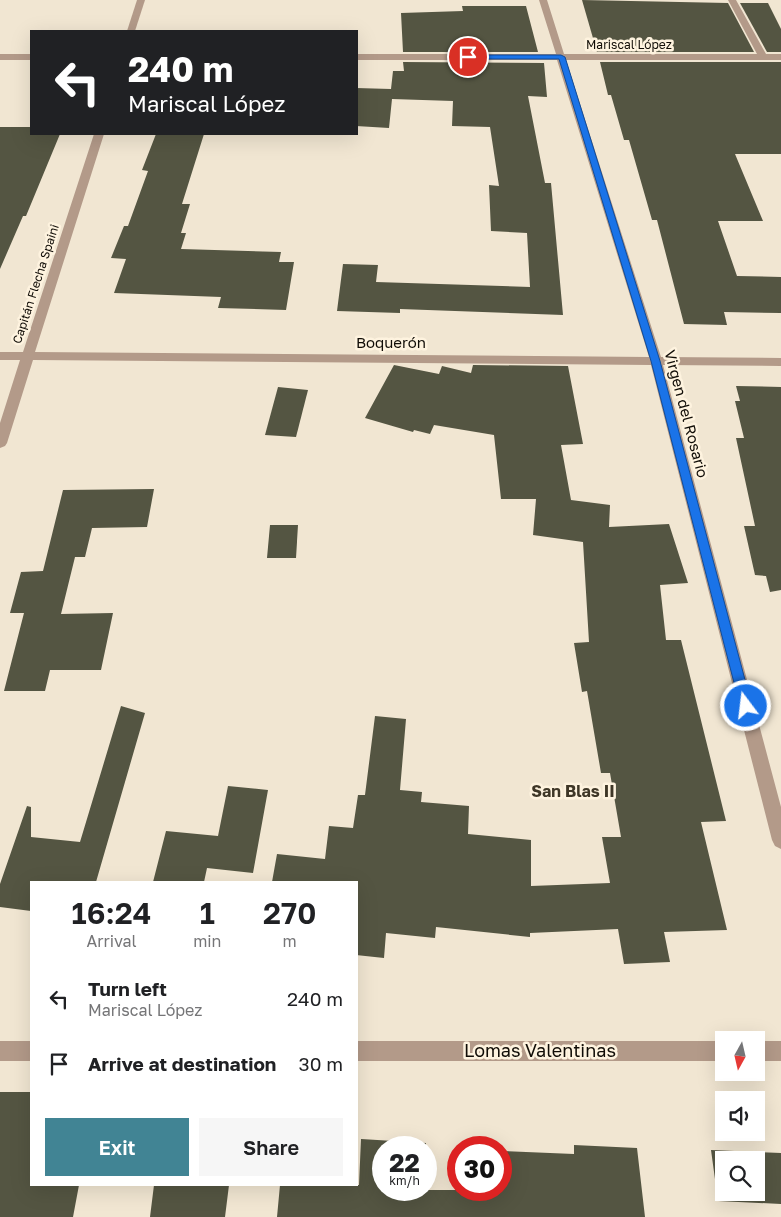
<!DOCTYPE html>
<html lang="en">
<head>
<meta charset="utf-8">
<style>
	:root { --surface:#fff; --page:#f6f6f6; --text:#202124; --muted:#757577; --accent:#418494 }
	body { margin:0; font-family:"Golos Text",sans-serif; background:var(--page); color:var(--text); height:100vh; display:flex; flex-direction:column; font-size:19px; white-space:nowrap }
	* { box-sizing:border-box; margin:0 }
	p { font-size:16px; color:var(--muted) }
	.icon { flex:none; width:28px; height:28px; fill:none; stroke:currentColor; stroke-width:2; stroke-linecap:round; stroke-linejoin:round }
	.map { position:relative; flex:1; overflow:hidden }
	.panel { position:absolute; left:30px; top:881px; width:328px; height:305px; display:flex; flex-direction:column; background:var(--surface); border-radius:0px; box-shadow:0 5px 20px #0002 }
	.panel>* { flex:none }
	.top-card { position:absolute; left:30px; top:30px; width:328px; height:105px; border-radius:0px; box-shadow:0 5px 20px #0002; background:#202124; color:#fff; overflow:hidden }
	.needle { width:32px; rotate:188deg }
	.controls { position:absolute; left:715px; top:1031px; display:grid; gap:10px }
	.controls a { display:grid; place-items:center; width:50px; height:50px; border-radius:0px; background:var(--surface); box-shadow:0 5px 20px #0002; font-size:25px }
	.speed { position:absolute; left:372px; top:1136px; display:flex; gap:10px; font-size:25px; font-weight:700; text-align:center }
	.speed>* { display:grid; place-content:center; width:65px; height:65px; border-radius:50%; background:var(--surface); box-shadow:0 5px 20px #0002; line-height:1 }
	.speed small { font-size:12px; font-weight:400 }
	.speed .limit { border:8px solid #d22; background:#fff; color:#111 }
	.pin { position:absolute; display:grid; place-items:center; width:42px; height:42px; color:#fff; margin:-21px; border:2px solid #fff; border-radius:50%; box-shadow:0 1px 5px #0007 }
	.me { position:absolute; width:55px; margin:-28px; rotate:345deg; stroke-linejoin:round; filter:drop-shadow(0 0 4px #0008) }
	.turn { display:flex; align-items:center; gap:18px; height:105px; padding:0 15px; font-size:22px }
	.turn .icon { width:65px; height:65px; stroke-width:2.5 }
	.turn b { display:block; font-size:35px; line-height:42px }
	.eta { display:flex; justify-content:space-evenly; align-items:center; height:85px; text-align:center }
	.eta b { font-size:30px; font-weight:600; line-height:35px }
	.action { display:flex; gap:10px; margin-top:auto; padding:10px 15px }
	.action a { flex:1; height:58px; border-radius:0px; background:var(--accent); color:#fff; font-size:20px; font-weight:600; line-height:58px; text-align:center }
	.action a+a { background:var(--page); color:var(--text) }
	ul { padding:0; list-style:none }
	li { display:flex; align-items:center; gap:15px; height:65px; padding:0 15px }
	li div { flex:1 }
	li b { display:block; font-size:19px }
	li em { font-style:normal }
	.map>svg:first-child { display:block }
	.building { fill:#545542; fill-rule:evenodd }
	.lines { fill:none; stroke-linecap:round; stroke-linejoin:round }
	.minor { fill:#b39a89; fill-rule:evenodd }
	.route { fill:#1a73e8; stroke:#114b97 }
	.labels { text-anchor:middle; stroke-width:5; stroke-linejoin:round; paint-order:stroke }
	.far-street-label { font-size:12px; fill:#100c06; stroke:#fef3df }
	.street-label { font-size:15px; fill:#100c06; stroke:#fef3df }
	.neighbourhood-label { font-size:16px; font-weight:bold; fill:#3f3727; stroke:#fef3df }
	.near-street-label { font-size:18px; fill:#100c06; stroke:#fef3df }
</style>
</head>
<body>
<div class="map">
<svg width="781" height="1217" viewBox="0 0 781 1217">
	<rect width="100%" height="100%" fill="#f1e6d2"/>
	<g class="building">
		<polygon points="582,0 728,3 754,52 597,52"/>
		<polygon points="740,3 768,3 781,29 781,52 767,52"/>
		<polygon points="462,6 526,6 538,52 403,52 401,13 463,11"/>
		<polygon points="403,62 544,63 547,97 528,96 545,183 551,183 563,315 400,309 400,313 337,311 343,264 378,265 376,282 530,287 527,233 491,231 489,185 499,186 490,127 452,126 453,101 392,99 389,128 356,126 356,88 391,89 393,71 404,71"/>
		<polygon points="600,62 781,62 781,154 735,154 763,221 718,221 737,276 781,277 781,313 724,312 727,325 684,324 657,220 652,220 629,140 624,140 611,95 608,95"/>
		<polygon points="0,127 31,127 31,134 60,134 26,216 23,216 0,269"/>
		<polygon points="156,134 204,134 182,204 190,204 181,233 186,233 181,249 281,252 279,262 294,262 286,310 218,308 221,297 114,293 126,259 111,258 124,226 128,226 148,171 142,170"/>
		<polygon points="394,365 439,374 442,366 471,373 473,365 568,366 583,444 561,445 571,500 610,505 609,527 669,524 688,583 660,585 666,640 681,640 726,821 701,822 727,930 664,932 670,962 624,964 618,929 530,933 530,937 436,927 435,938 386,933 384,958 356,955 356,882 272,882 277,854 325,859 329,826 353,828 358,795 365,795 375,716 406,719 400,790 422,792 421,802 469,806 468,834 531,840 531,886 610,883 602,837 621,837 610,773 601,773 587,691 582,692 574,643 589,642 583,542 533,535 536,499 501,499 494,435 434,425 430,434 414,430 413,432 365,418"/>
		<polygon points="736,386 781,387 781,590 770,592 766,576 755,575 744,526 755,526 736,438 744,438 735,401 740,401"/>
		<polygon points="278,387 308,390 296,437 265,435"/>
		<polygon points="154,489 147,527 92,528 85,557 75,557 61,614 113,613 101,670 50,670 45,691 4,691 24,613 10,613 21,572 43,571 63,490"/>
		<polygon points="270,525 298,525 296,558 267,558"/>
		<polygon points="121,706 145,713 96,882 31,882 31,911 0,907 0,884 27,806 31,807 31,837 80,842"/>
		<polygon points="228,786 268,790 253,873 207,868 204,882 153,882 166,831 218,836"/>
		<polygon points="0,1092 31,1092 31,1185 79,1185 73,1217 0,1217"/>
		<polygon points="361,1139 426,1143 426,1148 384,1148 384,1190 501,1190 501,1151 574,1154 574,1145 637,1148 645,1217 277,1217 280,1185 359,1185"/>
		<path d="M711,1150l70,3v51l-63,-3zM724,1160h32v32h-32z"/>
		<polygon points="154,1185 229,1185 225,1217 150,1217"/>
	</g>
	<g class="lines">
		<g class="minor">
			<polygon points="137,0 145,0 135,31 127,31"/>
			<polygon points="539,0 547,0 564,54 757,54 728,0 736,0 766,54 781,54 781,60 566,60 661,357 781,358 781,366 663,365 781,807 781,849 775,846 772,840 651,365 33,360 7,443 5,446 0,448 0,423 20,360 0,360 0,352 23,352 94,134 104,134 35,352 649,357 557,60 356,60 356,54 556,54"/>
			<rect x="0" y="54" width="31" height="6"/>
			<rect x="0" y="1041" width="31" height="20"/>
			<rect x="356" y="1041" width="368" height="20"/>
			<rect x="756" y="1041" width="25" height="20"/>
		</g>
	</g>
	<polygon class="route" points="561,55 565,57 660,361 752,706 750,710 746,712 742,710 740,706 651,361 559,59 468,59 465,57 468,55"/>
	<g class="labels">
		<g class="far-street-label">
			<text x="629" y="49">Mariscal López</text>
			<text transform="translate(36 284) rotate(-72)" y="4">Capitán Flecha Spaini</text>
		</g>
		<g class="street-label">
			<text x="391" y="348">Boquerón</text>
			<text transform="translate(686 414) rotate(75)" y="5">Virgen del Rosario</text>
		</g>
		<g class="neighbourhood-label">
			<text x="573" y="797">San Blas II</text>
		</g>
		<g class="near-street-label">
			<text x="540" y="1057">Lomas Valentinas</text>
		</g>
	</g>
</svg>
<div class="controls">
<a><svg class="needle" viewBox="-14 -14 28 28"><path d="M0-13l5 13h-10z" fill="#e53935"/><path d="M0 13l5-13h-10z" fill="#757577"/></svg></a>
<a><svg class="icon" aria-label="sound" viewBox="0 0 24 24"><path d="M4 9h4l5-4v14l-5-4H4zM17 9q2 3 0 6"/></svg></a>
<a><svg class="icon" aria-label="search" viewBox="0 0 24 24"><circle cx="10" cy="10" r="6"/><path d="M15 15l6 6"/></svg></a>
</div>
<div class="speed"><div>22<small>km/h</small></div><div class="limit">30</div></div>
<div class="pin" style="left:468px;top:57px;background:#d93025"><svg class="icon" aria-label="arrive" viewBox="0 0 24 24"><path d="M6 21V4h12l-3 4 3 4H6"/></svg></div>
<svg class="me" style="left:746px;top:706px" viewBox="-20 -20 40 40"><circle r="17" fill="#1a73e8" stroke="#fff" stroke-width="3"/><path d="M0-11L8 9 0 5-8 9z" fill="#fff"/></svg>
<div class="top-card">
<div class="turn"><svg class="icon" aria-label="left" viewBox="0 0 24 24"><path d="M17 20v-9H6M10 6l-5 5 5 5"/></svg><div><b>240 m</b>Mariscal López</div></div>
</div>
<section class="panel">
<div class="eta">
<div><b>16:24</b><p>Arrival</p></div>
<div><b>1</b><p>min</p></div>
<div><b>270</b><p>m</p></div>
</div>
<ul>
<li><svg class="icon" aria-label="left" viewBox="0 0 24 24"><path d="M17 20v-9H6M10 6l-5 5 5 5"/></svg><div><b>Turn left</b><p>Mariscal López</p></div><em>240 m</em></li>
<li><svg class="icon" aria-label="arrive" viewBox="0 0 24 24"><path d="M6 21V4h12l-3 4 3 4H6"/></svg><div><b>Arrive at destination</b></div><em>30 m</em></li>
</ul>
<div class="action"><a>Exit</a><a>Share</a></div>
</section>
</div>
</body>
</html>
